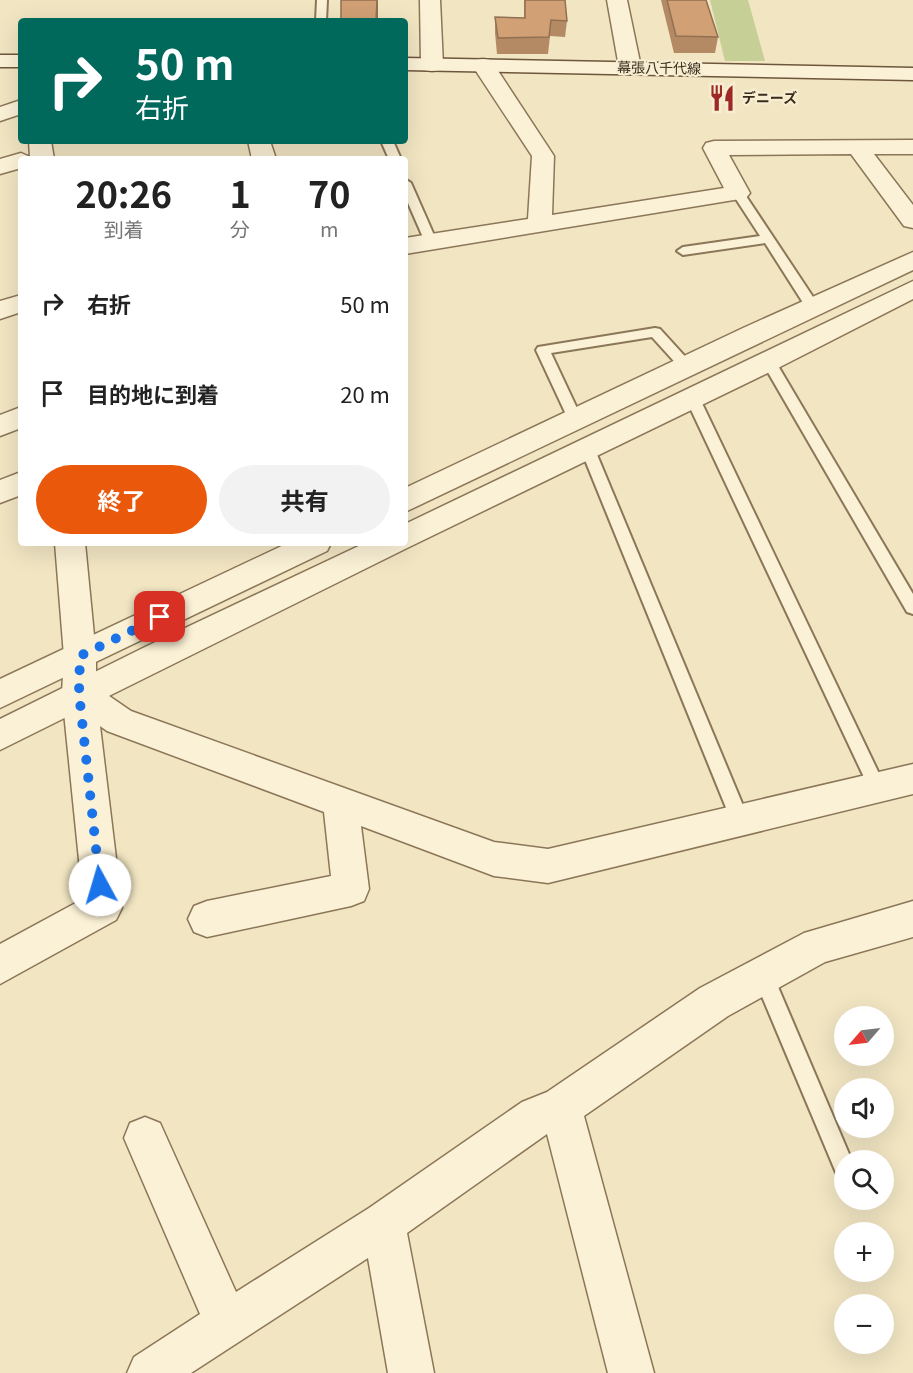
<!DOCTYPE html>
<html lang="ja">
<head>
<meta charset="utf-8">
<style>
	:root { --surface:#fff; --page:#f2f2f2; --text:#222; --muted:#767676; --accent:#ea580c }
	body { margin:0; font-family:Georgia,"Noto Sans JP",serif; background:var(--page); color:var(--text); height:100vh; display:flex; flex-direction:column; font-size:22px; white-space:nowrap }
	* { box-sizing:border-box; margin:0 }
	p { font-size:20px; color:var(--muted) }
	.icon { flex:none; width:33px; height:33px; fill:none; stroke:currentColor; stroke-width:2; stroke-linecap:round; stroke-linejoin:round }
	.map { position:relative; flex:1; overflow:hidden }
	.side { position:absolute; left:18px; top:156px; width:390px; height:390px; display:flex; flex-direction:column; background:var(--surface); border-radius:6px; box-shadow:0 6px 24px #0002 }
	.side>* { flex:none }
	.banner { position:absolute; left:18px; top:18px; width:390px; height:126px; border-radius:6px; box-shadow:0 6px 24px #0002; background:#00695c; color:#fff; overflow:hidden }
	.needle { width:39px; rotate:242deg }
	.controls { position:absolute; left:834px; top:1006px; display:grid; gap:12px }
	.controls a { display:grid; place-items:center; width:60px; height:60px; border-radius:50%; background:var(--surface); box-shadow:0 6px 24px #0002; font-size:30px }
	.pin { position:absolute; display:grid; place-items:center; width:51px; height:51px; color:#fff; margin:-26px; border-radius:12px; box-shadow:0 3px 9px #0006 }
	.me { position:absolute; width:66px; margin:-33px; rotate:354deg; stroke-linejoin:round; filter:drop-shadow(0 0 4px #0008) }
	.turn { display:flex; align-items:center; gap:21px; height:126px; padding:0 18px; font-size:27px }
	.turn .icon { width:78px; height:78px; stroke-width:2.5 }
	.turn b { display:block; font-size:42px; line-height:51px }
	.eta { display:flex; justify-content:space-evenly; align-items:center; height:102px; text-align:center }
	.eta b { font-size:36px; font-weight:700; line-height:42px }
	.button { display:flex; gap:12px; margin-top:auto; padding:12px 18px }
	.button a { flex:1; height:69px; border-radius:36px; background:var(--accent); color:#fff; font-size:24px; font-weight:700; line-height:69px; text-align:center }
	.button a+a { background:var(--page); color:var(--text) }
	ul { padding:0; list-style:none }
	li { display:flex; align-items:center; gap:18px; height:90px; padding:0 18px }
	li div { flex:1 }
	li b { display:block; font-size:22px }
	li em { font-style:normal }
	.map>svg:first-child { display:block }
	.green { fill:#c6cf95 }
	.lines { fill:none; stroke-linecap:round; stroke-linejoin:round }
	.service-casing { stroke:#8b7658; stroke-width:4 }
	.minor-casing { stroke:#8b7658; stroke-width:3 }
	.tertiary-casing { stroke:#8b7658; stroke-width:3 }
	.secondary-casing { stroke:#6d563b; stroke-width:3 }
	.service { fill:#fbf1d6; fill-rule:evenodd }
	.minor { fill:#fbf1d6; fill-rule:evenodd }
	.tertiary { fill:#fbf1d6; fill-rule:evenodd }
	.secondary { fill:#fbf1d6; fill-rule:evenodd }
	.wall { fill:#b48a65 }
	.shaded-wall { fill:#927052 }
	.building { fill:#d1a075; stroke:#927052; stroke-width:1.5 }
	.route { stroke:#1a73e8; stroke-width:10; stroke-dasharray:0 18 }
	.labels { text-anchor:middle; stroke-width:4.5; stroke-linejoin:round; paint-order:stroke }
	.far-street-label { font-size:14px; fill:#3a2c1d; stroke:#f7eed2 }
	.far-poi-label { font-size:14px; font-weight:bold; fill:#3a2c1d; stroke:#f7eed2; text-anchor:start }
</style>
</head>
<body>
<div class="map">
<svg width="913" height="1373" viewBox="0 0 913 1373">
	<rect width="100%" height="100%" fill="#f1e5c2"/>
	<polygon class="green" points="710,0 748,0 765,61 725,61"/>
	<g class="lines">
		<defs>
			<g id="service">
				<polygon points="317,0 327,0 326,21 316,21"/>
				<polygon points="381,141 393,141 401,159 389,159"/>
				<polygon points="405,179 411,183 437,242 435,245 431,246 425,242 405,196"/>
				<polygon points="738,189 742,190 817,303 818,306 817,309 807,309 765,243 683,255 677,251 683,247 760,236 732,193"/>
				<polygon points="655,328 660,329 691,363 693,366 691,369 681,369 652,337 551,353 582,419 580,423 570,423 536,350 538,347"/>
				<polygon points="769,357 774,359 913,594 913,614 907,612 762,362"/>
				<polygon points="692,392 699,397 883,782 886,787 883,792 877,795 871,792 685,397"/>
				<polygon points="588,445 595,450 749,820 746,826 740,828 734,826 731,820 581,450"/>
				<polygon points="763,966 770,968 852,1161 844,1161 844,1179 837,1175 753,975 756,968"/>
			</g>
			<g id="minor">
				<polygon points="420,0 440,0 443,65 440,70 432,71 424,70 421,65"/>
				<polygon points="607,0 627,0 641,67 638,72 630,73 622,72 619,67"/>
				<polygon points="483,59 491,60 554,156 552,215 724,188 703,148 706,143 714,141 913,140 913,154 874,154 913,205 913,228 904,226 851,154 729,155 750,193 746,198 405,254 405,238 528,219 532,156 472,65 475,60"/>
				<polygon points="21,100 21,114 0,121 0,107"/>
				<polygon points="29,141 51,141 54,159 21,159 21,168 0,174 0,159 21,153 30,157"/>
				<polygon points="248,141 270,141 276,159 252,159"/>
				<polygon points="21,295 21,312 0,319 0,301"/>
				<polygon points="21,407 21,428 0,436 0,415"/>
				<polygon points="21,472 21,495 0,503 0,480"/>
				<polygon points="55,543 85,543 96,656 96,687 131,711 494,842 548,849 913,764 913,794 548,883 494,876 361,826 369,889 364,901 351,906 207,937 194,932 188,919 194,906 207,901 331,876 324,812 107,731 100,726 122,908 116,920 0,984 0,944 83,899 62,693 64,656"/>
				<polygon points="913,901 913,937 825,962 728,1016 584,1116 654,1373 608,1373 547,1134 407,1233 434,1373 388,1373 368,1258 191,1373 127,1373 134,1357 200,1314 124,1138 130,1123 145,1117 160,1123 236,1292 369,1208 522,1102 547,1092 700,988 804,933"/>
			</g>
			<g id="tertiary">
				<polygon points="913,252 913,270 405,512 405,488 743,328"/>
				<polygon points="913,281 913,299 778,368 405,549 0,750 0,719 147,646 365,543 405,543 405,524"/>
				<polygon points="288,543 331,543 327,551 0,708 0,679"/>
			</g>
			<g id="secondary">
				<rect x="0" y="55" width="21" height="12"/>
				<polygon points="405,58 913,68 913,80 405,70"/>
			</g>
		</defs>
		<use href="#service" class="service-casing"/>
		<use href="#minor" class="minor-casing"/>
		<use href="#tertiary" class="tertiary-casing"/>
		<use href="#secondary" class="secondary-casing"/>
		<use href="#service" class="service"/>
		<use href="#minor" class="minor"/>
		<use href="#tertiary" class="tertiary"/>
		<use href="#secondary" class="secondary"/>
	</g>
	<g class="wall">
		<polygon points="524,0 565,0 567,21 565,37 550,36 548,54 497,54 495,33 495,17 524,18"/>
		<polygon points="661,0 706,0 718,37 715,53 674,53"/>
	</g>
	<polygon class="shaded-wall" points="377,0 378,0 378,21 376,21"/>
	<g class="building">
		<polygon points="341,0 377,0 376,21 341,21"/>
		<polygon points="525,0 565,0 567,21 551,20 549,37 498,38 495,17 525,18"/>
		<polygon points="667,0 706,0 718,37 676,36"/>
	</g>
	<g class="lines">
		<polyline class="route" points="100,885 79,693 80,656 160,617"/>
	</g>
	<defs>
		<symbol id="restaurant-bare" viewBox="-9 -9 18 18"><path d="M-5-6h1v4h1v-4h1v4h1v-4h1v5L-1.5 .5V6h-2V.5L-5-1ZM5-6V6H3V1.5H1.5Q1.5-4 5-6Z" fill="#9e2924" stroke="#f7eed2" stroke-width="2.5" paint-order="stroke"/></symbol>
	</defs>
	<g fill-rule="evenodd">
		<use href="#restaurant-bare" x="703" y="79" width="38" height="38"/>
	</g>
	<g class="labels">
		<g class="far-street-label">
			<text transform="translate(659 68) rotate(1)" y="5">幕張八千代線</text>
		</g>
		<g class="far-poi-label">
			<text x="742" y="103">デニーズ</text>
		</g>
	</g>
</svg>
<div class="controls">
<a><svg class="needle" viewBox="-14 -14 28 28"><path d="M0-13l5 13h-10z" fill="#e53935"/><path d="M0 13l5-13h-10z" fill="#767676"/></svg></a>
<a><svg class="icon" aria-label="sound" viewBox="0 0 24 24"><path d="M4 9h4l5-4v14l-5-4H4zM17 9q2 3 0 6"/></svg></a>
<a><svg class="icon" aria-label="search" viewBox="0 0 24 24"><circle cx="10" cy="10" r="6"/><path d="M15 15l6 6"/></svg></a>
<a>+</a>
<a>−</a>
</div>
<div class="pin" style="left:160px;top:617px;background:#d93025"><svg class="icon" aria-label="arrive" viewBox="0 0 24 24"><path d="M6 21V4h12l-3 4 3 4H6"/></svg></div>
<svg class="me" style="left:100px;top:885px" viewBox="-20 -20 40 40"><circle r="19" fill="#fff"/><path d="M0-13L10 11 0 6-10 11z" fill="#1a73e8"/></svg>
<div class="banner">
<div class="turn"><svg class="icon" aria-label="right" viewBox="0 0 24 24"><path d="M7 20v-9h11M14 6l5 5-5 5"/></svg><div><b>50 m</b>右折</div></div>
</div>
<section class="side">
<div class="eta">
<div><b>20:26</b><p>到着</p></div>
<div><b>1</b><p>分</p></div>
<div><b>70</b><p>m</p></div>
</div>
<ul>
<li><svg class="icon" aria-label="right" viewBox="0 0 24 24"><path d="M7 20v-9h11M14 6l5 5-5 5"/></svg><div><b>右折</b></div><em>50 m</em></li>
<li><svg class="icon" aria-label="arrive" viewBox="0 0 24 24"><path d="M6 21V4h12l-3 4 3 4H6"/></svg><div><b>目的地に到着</b></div><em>20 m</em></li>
</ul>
<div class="button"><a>終了</a><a>共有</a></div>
</section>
</div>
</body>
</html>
